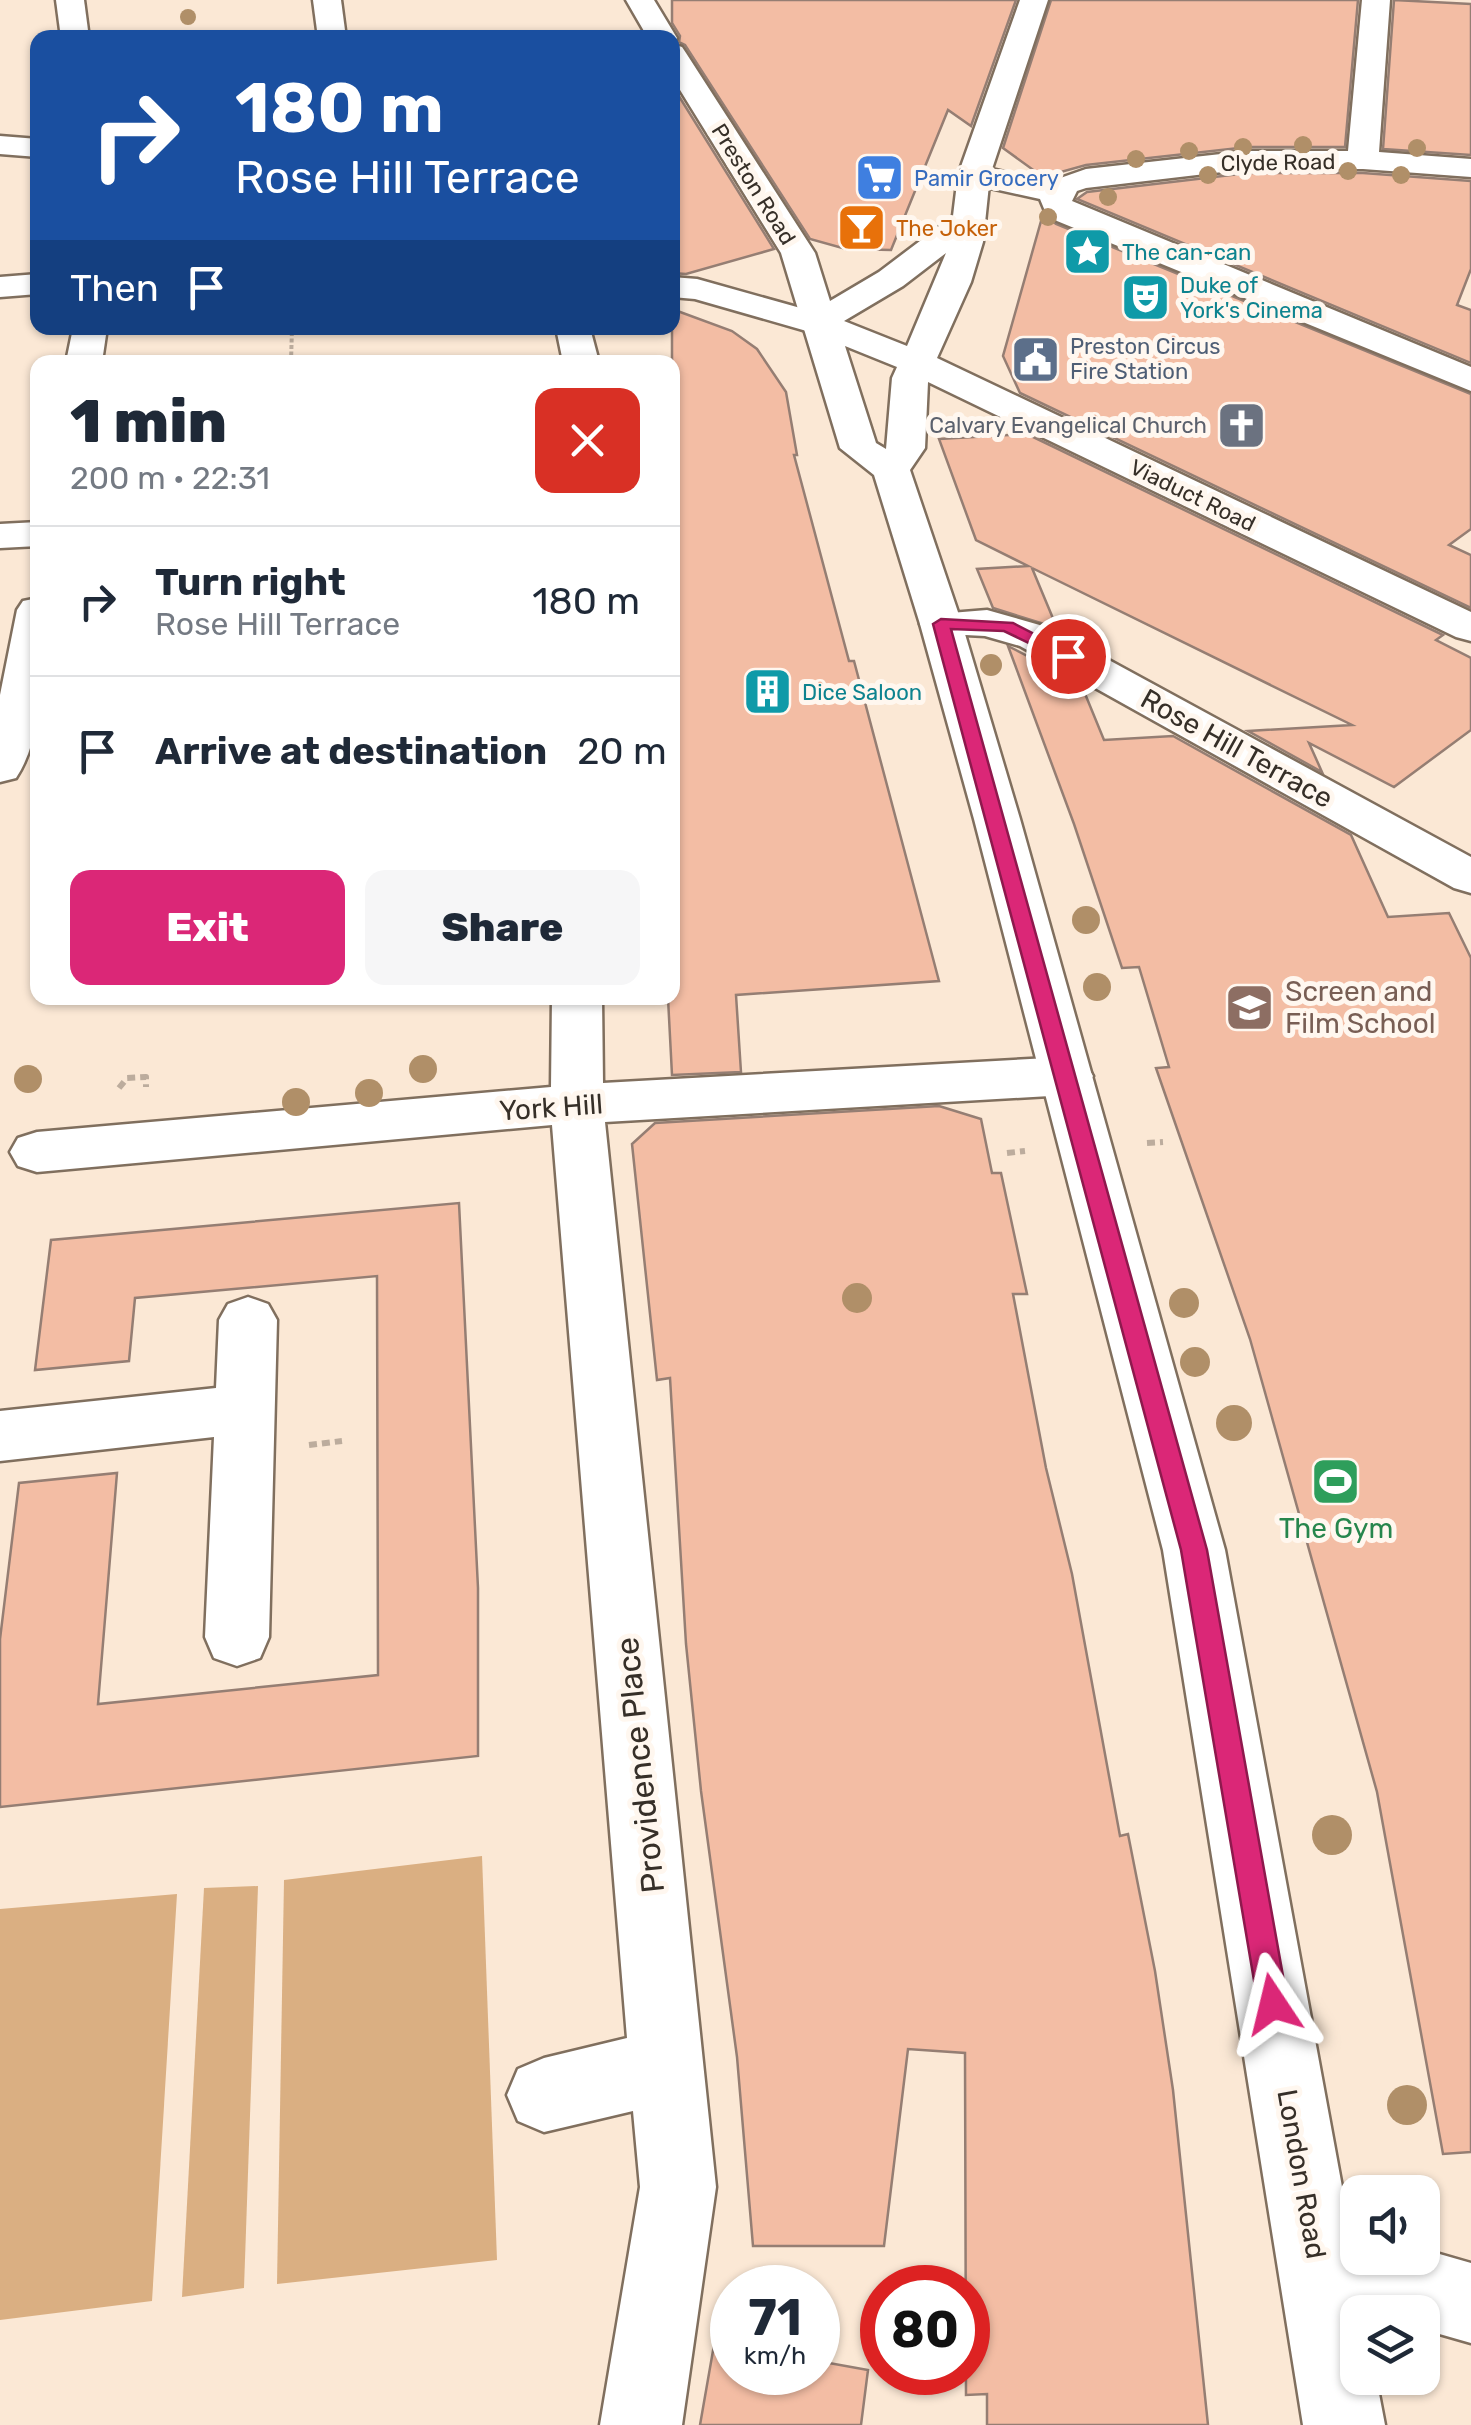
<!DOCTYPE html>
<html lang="en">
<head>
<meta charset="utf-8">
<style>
	:root { --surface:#fff; --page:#f6f6f7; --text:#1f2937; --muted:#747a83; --line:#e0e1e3; --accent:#db2777 }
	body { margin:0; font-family:Rubik,sans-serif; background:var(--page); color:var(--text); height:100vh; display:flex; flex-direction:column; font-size:38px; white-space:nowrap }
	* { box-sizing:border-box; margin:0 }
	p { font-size:32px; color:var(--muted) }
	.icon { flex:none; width:55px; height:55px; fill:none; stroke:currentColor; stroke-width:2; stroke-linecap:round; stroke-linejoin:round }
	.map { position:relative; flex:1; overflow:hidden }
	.drawer { position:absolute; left:30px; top:355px; width:650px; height:650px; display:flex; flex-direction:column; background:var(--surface); border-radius:20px; box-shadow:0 2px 8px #0004 }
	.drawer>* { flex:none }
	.hud { position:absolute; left:30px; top:30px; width:650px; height:305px; border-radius:20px; box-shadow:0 2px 8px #0004; background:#1a4fa0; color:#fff; overflow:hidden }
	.tools { position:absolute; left:1340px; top:2175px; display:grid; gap:20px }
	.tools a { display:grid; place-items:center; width:100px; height:100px; border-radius:20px; background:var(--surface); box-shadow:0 2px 8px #0004; font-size:50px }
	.speed { position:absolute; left:710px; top:2265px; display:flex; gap:20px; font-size:50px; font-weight:700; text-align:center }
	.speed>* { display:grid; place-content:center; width:130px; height:130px; border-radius:50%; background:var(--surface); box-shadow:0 2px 8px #0004; line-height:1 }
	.speed small { font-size:25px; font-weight:400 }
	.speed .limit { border:15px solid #d22; background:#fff; color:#111 }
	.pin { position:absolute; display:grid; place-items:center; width:85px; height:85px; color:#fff; margin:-42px; border:5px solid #fff; border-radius:50%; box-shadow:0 2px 10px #0007 }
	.me { position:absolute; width:110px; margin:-55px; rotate:350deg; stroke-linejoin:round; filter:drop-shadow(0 0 8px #0008) }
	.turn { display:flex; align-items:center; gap:35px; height:210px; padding:0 40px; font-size:45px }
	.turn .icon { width:130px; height:130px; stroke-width:2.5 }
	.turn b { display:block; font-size:70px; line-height:85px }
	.then { display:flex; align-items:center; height:95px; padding:0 40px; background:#0003; gap:20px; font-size:38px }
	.round { display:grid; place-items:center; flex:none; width:105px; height:105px; border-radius:20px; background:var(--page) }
	.headline { display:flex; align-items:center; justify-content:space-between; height:170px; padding:0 40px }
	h1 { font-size:60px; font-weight:800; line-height:75px }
	.primary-button { display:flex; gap:20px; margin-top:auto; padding:20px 40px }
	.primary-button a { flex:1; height:115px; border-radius:20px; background:var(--accent); color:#fff; font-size:40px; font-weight:800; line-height:115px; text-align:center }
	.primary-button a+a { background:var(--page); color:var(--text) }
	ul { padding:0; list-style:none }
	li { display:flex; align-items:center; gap:30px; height:150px; padding:0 40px; border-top:2px solid var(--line) }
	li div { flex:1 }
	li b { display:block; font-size:38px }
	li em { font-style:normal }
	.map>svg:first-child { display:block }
	.green { fill:#daaf82 }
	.building { fill:#f3bda4; stroke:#957e73; stroke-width:2.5 }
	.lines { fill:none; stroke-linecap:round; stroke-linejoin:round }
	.minor-casing { stroke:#806f5e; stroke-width:5 }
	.major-casing { stroke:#806f5e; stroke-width:5 }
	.highway-casing { stroke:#806f5e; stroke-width:5 }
	.path-far1 { stroke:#bcac9d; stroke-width:4; stroke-dasharray:4 2.5; stroke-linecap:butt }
	.path { stroke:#bcac9d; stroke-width:6; stroke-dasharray:8 5; stroke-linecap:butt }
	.minor { fill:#fff; fill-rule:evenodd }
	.major { fill:#fff; fill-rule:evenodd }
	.highway { fill:#fff; fill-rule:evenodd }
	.tree { fill:#b08f68 }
	.route { fill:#db2777; stroke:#8e194d; stroke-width:2.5 }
	.labels { text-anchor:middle; stroke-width:10; stroke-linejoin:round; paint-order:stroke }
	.far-street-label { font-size:22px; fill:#362f28; stroke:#fff7ef }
	.far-shop-label { font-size:22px; fill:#366cbe; stroke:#fff7ef; text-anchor:start }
	.far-food-label { font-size:22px; fill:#c56008; stroke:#fff7ef; text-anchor:start }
	.far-culture-label { font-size:22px; fill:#0d838f; stroke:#fff7ef; text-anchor:start }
	.far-service-label { font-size:22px; fill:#4e5e75; stroke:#fff7ef; text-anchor:start }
	.far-worship-label { font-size:22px; fill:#5b616d; stroke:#fff7ef; text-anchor:end }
	.street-label { font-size:28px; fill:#362f28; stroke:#fff7ef }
	.education-label { font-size:28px; fill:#785e54; stroke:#fff7ef; text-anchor:start }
	.leisure-label { font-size:28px; fill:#27864d; stroke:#fff7ef }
	.near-street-label { font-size:32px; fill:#362f28; stroke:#fff7ef }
</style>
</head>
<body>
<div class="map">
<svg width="1471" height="2425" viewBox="0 0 1471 2425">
	<rect width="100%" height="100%" fill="#fbe8d5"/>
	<g class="green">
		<polygon points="482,1856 497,2260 277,2284 284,1880"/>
		<polygon points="258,1886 244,2288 182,2297 204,1888"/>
		<polygon points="177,1894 152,2301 0,2320 0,1909"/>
	</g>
	<g class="building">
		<polygon points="672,0 1016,0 971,126 948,110 891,250 846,249 810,239 685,45 679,42 680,36 672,23"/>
		<polygon points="1051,0 1358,0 1345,147 1248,147 1086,165 1043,177 1003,148"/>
		<polygon points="1394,0 1471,4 1471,155 1383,149"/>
		<polygon points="672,85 774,249 686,274 672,273"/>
		<polygon points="1248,173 1363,173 1471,181 1471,269 1457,305 1471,310 1471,363 1077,199 1087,192"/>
		<polygon points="1043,214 1056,224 1471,394 1471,529 1449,545 1471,555 1471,608 1020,393 1003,356"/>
		<polygon points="672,309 732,331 757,349 786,392 797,455 794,455 849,661 854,661 939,981 736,995 741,1072 672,1075 668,998 672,998"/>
		<polygon points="1027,434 1443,635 1436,640 1471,658 1471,730 1394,787 1309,743 1322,772 1248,731 1352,725 1032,568 1057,628 993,608 977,569 1028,566 976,540 939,439"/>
		<polygon points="1008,646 1081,684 1104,740 1173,736 1351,835 1388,917 1449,913 1471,958 1471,2152 1443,2154 1377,1792 1250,1339 1156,1068 1169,1067 1139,967 1122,968 1074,824"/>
		<polygon points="939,1106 981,1119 992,1173 1001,1173 1027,1294 1013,1294 1046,1468 1072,1574 1120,1836 1128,1834 1155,1971 1173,2090 1208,2425 987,2425 987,2394 966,2395 965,2053 908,2049 884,2246 753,2246 737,2057 701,1791 686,1644 670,1378 657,1380 632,1144 655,1123"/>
		<polygon points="459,1203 478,1588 478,1756 0,1807 0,1639 19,1483 117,1473 98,1704 378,1675 377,1276 135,1298 129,1361 35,1370 51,1240"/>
		<polygon points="714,2345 732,2348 732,2372 818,2372 818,2361 868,2370 861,2425 700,2425"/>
	</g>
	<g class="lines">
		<defs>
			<g id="minor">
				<polygon points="56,0 84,0 89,38 61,38"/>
				<polygon points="313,0 341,0 346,38 318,38"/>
				<polygon points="1362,0 1390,0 1379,152 1471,159 1471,177 1363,169 1248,169 1086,188 1077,191 1072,201 1471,367 1471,391 1057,221 1045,211 1040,199 963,182 958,175 963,168 974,165 1049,182 1086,169 1248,151 1348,151"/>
				<polygon points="38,274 38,294 0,297 0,277"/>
				<polygon points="556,328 590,328 599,362 563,362"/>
				<polygon points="38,522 38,546 0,548 0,524"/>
				<polygon points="987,610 1050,628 1471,857 1471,893 1454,888 1020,646 985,636 926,633 920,624 926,615"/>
				<polygon points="552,998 602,998 603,1083 1067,1057 1085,1063 1093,1076 1085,1089 1067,1095 605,1122 716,2187 682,2425 600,2425 640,2187 633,2111 544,2132 518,2121 507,2095 518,2069 544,2058 627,2038 552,1125 37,1172 18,1166 10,1152 18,1138 37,1132 551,1087"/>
				<polygon points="248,1297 268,1304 277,1320 269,1637 260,1658 237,1666 214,1658 205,1637 214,1437 0,1461 0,1411 216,1388 219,1320 228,1304"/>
				<path d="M1319,2230l39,5v23h64v-9l49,14v80l-49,-14v-17c-47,0 -86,3 -131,-15l-11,-28 11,-28z"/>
			</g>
			<g id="major">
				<polygon points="0,136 38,139 38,157 0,154"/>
				<polygon points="672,277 697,279 829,316 835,323 829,330 817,334 695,299 672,297"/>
				<polygon points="73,328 107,328 102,362 66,362"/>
				<path d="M38,598c0,57 11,130 -22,180l-16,4v-87l17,-85 6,-9z"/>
			</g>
			<g id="highway">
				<polygon points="626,0 654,0 677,38 673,44 672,38 648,38"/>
				<path d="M1020,0h28l-58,175 -7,67 -12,40 -34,76 534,254v29l-15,-4 -528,-255 -3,66 -15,22 52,154 58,195 205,731 140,762h-7v66h18l9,47h-82l-140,-875 -189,-731 -54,-195 -46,-149 -34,-27 -59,-195 -109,-176v-33l10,3 4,6 129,200 15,48 49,-29 74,-56 5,-41zM946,253l-39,93 -63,-25 59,-35zM845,346l52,21 -5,11 -6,71 -10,-6z"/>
			</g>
		</defs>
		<use href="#minor" class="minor-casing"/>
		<use href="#major" class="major-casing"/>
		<use href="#highway" class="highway-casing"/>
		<g class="path-far1">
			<polyline points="291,362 292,328"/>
			<polyline points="659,362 669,362"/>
		</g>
		<g class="path">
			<polyline points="119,1088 127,1078 146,1077 146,1087"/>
			<polyline points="1147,1143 1163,1142"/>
			<polyline points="1007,1153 1025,1151"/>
			<polyline points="309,1445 342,1441"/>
		</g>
		<use href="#minor" class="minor"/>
		<use href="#major" class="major"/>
		<use href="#highway" class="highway"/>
	</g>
	<g class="tree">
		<circle cx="188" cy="17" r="8"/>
		<circle cx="1303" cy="145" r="9"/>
		<circle cx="1243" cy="147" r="9"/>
		<circle cx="1417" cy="148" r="9"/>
		<circle cx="1189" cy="151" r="9"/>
		<circle cx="1136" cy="159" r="9"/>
		<circle cx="1348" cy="171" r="9"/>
		<circle cx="1208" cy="175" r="9"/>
		<circle cx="1401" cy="175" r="9"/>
		<circle cx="1108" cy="197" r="9"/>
		<circle cx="1048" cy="217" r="9"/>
		<circle cx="991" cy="665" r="11"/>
		<circle cx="1086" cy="920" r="14"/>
		<circle cx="1097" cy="987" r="14"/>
		<circle cx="423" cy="1069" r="14"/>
		<circle cx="28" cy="1079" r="14"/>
		<circle cx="369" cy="1093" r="14"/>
		<circle cx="296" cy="1102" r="14"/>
		<circle cx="857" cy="1298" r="15"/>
		<circle cx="1184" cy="1303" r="15"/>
		<circle cx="1195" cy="1362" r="15"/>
		<circle cx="1234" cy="1423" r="18"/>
		<circle cx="1332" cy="1835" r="20"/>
		<circle cx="1407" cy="2105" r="20"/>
	</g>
	<polygon class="route" points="941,619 1013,623 1077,656 1062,659 1004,631 951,629 1207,1550 1288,2004 1284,2015 1273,2019 1262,2015 1258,2004 1181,1550 933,624"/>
	<defs>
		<symbol id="supermarket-square" viewBox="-11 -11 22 22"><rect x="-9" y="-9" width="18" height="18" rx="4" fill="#3f7fe0" stroke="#fff7ef"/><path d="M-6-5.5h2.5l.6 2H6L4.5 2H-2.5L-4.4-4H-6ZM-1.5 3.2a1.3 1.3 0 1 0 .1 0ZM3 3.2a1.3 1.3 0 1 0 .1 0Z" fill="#fff"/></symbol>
		<symbol id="bar-square" viewBox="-11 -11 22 22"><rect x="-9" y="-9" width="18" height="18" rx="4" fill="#e8710a" stroke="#fff7ef"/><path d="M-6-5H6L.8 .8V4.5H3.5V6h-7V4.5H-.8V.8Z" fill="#fff"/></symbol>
		<symbol id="sight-square" viewBox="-11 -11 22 22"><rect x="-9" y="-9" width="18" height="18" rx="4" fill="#0f9aa8" stroke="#fff7ef"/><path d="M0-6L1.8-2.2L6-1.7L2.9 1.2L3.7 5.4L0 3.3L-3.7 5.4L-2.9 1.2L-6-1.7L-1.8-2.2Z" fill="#fff"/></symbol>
		<symbol id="theatre-square" viewBox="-11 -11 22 22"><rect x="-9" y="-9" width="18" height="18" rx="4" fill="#0f9aa8" stroke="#fff7ef"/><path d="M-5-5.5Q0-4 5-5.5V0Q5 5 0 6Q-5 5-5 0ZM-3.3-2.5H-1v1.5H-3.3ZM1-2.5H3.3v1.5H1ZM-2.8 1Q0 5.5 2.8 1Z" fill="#fff"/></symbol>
		<symbol id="civic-square" viewBox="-11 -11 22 22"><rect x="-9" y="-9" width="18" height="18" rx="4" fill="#5c6f8a" stroke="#fff7ef"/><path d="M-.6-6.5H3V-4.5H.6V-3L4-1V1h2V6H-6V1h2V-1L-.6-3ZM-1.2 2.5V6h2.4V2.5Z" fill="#fff"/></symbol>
		<symbol id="church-square" viewBox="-11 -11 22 22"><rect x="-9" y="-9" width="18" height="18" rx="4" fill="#6b7280" stroke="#fff7ef"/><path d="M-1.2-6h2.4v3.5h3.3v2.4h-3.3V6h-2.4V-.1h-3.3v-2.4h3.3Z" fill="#fff"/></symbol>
		<symbol id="building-square" viewBox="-11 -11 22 22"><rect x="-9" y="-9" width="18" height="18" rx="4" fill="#0f9aa8" stroke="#fff7ef"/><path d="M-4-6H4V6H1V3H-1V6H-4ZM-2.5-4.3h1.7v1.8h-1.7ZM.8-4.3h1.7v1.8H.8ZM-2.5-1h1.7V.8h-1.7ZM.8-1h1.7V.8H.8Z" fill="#fff"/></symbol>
		<symbol id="university-square" viewBox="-11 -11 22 22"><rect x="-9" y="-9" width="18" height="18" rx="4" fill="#8d6e63" stroke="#fff7ef"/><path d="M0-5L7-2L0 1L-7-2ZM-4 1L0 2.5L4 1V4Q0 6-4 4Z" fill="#fff"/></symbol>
		<symbol id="stadium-square" viewBox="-11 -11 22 22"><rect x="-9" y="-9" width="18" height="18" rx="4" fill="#2e9e5b" stroke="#fff7ef"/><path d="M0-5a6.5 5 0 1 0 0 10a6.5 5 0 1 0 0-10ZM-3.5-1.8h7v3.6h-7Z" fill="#fff"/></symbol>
	</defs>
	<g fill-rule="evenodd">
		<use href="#supermarket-square" x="852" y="150" width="55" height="55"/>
		<use href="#bar-square" x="834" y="200" width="55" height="55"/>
		<use href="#sight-square" x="1060" y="224" width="55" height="55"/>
		<use href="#theatre-square" x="1118" y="270" width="55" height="55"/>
		<use href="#civic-square" x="1008" y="332" width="55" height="55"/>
		<use href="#church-square" x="1214" y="398" width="55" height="55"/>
		<use href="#building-square" x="740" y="664" width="55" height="55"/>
		<use href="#university-square" x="1222" y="980" width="55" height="55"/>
		<use href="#stadium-square" x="1308" y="1454" width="55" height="55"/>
	</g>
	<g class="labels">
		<g class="far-street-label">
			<text transform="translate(1278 162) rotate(-1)" y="8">Clyde Road</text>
			<text transform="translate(754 184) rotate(58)" y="8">Preston Road</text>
			<text transform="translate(1193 495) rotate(26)" y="8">Viaduct Road</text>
		</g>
		<g class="far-shop-label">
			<text x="914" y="186">Pamir Grocery</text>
		</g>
		<g class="far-food-label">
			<text x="896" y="236">The Joker</text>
		</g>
		<g class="far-culture-label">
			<text x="1122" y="260">The can-can</text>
			<text x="1180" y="293">Duke of<tspan x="1180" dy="25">York's Cinema</tspan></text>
			<text x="802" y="700">Dice Saloon</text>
		</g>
		<g class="far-service-label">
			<text x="1070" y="354">Preston Circus<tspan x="1070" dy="25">Fire Station</tspan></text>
		</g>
		<g class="far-worship-label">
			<text x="1207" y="433">Calvary Evangelical Church</text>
		</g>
		<g class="street-label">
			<text transform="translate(1237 748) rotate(29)" y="10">Rose Hill Terrace</text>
			<text transform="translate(551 1107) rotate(-4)" y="10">York Hill</text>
			<text transform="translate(1302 2174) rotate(80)" y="10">London Road</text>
		</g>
		<g class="education-label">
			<text x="1285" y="1001">Screen and<tspan x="1285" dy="32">Film School</tspan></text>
		</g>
		<g class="leisure-label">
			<text x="1336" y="1538">The Gym</text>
		</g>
		<g class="near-street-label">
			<text transform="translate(640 1765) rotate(-96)" y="11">Providence Place</text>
		</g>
	</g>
</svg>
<div class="tools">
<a><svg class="icon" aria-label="sound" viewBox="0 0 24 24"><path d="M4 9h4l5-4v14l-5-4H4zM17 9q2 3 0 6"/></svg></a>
<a><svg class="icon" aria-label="layers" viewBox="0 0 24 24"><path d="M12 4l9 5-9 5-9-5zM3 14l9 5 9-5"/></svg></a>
</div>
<div class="speed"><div>71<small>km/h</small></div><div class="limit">80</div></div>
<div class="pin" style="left:1068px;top:656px;background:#d93025"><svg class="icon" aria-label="arrive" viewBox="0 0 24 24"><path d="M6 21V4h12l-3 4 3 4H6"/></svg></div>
<svg class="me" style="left:1273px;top:2004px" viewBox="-20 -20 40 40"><path d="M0-17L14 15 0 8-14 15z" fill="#db2777" stroke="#fff" stroke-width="4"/></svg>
<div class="hud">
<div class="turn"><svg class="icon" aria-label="right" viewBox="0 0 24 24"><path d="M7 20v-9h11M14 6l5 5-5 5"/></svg><div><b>180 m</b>Rose Hill Terrace</div></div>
<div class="then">Then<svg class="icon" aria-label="arrive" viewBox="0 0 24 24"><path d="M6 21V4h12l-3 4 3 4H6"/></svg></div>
</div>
<section class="drawer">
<div class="headline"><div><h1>1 min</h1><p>200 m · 22:31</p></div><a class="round" style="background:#d93025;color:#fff"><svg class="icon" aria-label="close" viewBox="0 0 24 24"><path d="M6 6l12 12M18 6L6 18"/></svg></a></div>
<ul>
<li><svg class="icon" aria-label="right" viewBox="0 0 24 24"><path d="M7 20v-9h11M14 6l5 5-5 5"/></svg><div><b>Turn right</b><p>Rose Hill Terrace</p></div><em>180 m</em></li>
<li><svg class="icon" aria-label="arrive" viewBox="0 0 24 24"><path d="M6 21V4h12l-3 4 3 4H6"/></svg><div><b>Arrive at destination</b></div><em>20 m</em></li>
</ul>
<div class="primary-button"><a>Exit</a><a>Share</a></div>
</section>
</div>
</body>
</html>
